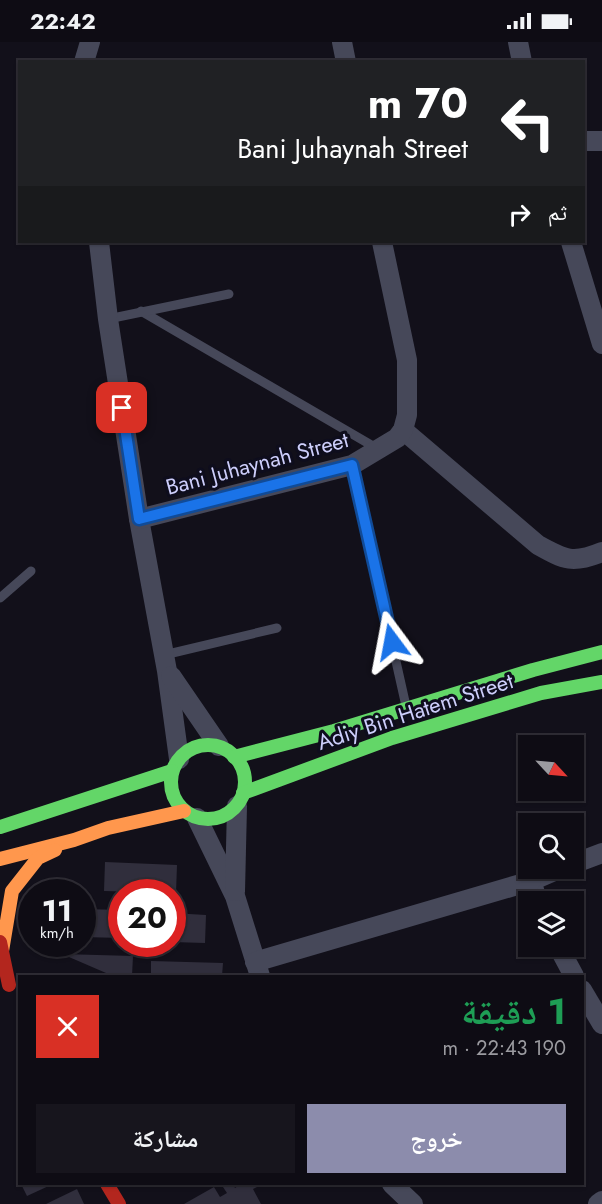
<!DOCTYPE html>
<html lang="ar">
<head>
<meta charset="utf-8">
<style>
	:root { --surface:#0e0c14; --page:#17151d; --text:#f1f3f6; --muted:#9b9ba0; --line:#2e2c34; --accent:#8c8cac }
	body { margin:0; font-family:Jost,"Noto Naskh Arabic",sans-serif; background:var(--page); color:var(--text); direction:rtl; height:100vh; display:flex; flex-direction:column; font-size:22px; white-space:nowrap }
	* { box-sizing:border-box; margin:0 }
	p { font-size:20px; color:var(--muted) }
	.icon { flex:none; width:33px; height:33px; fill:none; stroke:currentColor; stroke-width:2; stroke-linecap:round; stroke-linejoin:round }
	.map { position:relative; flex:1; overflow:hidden; direction:ltr }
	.side { position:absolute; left:18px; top:933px; width:566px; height:210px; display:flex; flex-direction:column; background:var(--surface); border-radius:0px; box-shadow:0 2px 4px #0004,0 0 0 2px var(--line); direction:rtl }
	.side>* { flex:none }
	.guide { position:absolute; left:18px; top:18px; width:567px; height:183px; border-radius:0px; box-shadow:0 2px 4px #0004,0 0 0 2px var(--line); direction:rtl; background:#202124; color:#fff; overflow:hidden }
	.needle { width:39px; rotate:116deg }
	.tools { position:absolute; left:518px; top:693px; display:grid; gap:12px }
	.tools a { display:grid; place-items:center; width:66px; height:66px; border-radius:0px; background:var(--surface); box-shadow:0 2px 4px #0004,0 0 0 2px var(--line); font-size:30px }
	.speed { position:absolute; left:18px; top:837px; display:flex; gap:12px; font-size:30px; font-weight:700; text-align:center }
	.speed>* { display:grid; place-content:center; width:78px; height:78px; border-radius:50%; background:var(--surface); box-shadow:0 2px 4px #0004,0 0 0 2px var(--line); line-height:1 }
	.speed small { font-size:15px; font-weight:400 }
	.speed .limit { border:9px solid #d22; background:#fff; color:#111 }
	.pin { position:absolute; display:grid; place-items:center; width:51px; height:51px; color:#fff; margin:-26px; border-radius:12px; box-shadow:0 3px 9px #0006 }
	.me { position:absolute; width:66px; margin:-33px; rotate:347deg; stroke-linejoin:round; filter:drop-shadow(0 0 4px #0008) }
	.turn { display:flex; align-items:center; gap:21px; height:126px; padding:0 18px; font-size:27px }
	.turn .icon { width:78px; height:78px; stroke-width:2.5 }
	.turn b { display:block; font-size:42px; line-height:51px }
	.then { display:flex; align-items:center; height:57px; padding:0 18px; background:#0003; gap:12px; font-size:22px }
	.round { display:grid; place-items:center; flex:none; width:63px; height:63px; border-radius:0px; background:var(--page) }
	.summary { display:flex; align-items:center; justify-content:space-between; height:102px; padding:0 18px }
	h1 { font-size:36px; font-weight:700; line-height:45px; color:#1e9e55 }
	.primary-button { display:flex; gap:12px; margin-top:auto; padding:12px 18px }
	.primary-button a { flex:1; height:69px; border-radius:0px; background:var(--accent); color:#fff; font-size:24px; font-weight:700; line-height:69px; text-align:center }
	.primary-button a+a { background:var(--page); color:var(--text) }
	.status { display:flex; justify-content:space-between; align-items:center; height:42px; padding:0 30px; background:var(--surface); direction:ltr }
	.status svg { height:16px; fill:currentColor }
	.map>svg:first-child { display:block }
	.building { fill:#302e3c }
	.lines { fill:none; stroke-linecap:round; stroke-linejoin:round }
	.lane { stroke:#464859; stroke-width:9 }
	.street { stroke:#464859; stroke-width:20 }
	.fast { stroke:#63d668; stroke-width:14 }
	.slow { stroke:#ff974d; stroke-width:14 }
	.jam { stroke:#b3261e; stroke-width:14 }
	.route-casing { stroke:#114b97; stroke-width:15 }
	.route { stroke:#1a73e8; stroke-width:10 }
	.labels { text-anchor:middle; stroke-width:6; stroke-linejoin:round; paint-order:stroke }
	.street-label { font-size:22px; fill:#cdcefb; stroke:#0e0d1d }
</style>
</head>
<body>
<div class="status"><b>22:42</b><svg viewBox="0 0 49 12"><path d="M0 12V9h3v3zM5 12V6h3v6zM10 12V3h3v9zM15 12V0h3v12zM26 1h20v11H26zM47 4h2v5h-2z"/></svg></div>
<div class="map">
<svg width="602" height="1162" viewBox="0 0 602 1162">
	<rect width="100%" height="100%" fill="#12101a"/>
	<g class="building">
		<polygon points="105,820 177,823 176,851 104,849"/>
		<polygon points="82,867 122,868 122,896 82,895"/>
		<polygon points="172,871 206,873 205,901 172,900"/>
		<polygon points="62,912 133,914 132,934 113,934"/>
		<polygon points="151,919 223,921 222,934 151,934"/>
		<polygon points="21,1142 53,1142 27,1154"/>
		<polygon points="221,1142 233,1142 235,1146 241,1142 263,1142 253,1147 261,1162 184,1162 214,1145 220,1155 227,1151"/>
		<polygon points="77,1147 84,1162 46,1162"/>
	</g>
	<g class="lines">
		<g class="lane">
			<polyline points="141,269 378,407"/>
			<polyline points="108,277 229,252"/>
			<polyline points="352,423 406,664"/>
			<polyline points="0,556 31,529"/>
			<polyline points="164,613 277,586"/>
		</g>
		<g class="street">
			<polyline points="342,0 346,20"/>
			<polyline points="518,0 522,20"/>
			<polyline points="84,20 90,0"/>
			<polyline points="584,99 602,99"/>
			<polyline points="99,200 108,277 139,477 167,629 179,717"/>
			<polyline points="571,200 602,302"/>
			<path d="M403,388l135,115c27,15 35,19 64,7"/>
			<polyline points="139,477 352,423 397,396 403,388 407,373 407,318 382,200"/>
			<polyline points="171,634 219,704"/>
			<polyline points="197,776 235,854 260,934"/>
			<polyline points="573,822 602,811"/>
			<polyline points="235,849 237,764"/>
			<polyline points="538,860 531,839 561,826"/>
			<polyline points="558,904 574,934"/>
			<polyline points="255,920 531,839"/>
			<polyline points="582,948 602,982"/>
			<polyline points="392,1142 413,1162"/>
			<polyline points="598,1162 602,1159"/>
		</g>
		<g class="fast">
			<circle cx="208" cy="740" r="37"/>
			<polyline points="234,715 334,689 533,628 602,610"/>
			<polyline points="243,751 392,696 541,651 602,640"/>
			<polyline points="0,785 172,729"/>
		</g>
		<g class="slow">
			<polyline points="0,817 74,798 108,786 184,769"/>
			<polyline points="2,909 12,849 38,816 55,808"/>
		</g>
		<g class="jam">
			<polyline points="0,900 9,943"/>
			<polyline points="107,1142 119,1162"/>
		</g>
	</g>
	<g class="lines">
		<defs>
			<polyline id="route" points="122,366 139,477 352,423 392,600"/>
		</defs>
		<use href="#route" class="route-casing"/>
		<use href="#route" class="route"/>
	</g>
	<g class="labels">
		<g class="street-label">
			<text transform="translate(257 421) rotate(-15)" y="8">Bani Juhaynah Street</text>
			<text transform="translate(415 669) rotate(-18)" y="8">Adiy Bin Hatem Street</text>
		</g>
	</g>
</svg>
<div class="tools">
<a><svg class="needle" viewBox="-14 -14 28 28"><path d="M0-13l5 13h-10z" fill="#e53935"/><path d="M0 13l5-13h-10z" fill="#9b9ba0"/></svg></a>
<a><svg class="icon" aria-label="search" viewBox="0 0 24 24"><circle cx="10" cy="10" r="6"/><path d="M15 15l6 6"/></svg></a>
<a><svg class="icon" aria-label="layers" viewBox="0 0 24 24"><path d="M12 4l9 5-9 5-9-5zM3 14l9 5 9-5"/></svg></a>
</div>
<div class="speed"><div>11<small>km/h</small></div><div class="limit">20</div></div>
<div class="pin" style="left:122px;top:366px;background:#d93025"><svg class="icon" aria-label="arrive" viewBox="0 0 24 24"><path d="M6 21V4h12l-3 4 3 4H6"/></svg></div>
<svg class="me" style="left:392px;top:600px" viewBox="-20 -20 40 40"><path d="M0-17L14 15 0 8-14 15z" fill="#1a73e8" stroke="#fff" stroke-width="4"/></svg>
<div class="guide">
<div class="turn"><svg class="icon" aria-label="left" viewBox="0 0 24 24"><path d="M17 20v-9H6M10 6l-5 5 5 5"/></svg><div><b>70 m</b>Bani Juhaynah Street</div></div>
<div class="then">ثم<svg class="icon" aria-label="right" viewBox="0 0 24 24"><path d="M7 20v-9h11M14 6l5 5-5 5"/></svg></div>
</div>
<section class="side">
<div class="summary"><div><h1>1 دقيقة</h1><p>190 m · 22:43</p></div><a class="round" style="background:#d93025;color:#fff"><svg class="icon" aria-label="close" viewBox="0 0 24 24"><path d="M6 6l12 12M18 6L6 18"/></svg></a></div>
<div class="primary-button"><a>خروج</a><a>مشاركة</a></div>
</section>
</div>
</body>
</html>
